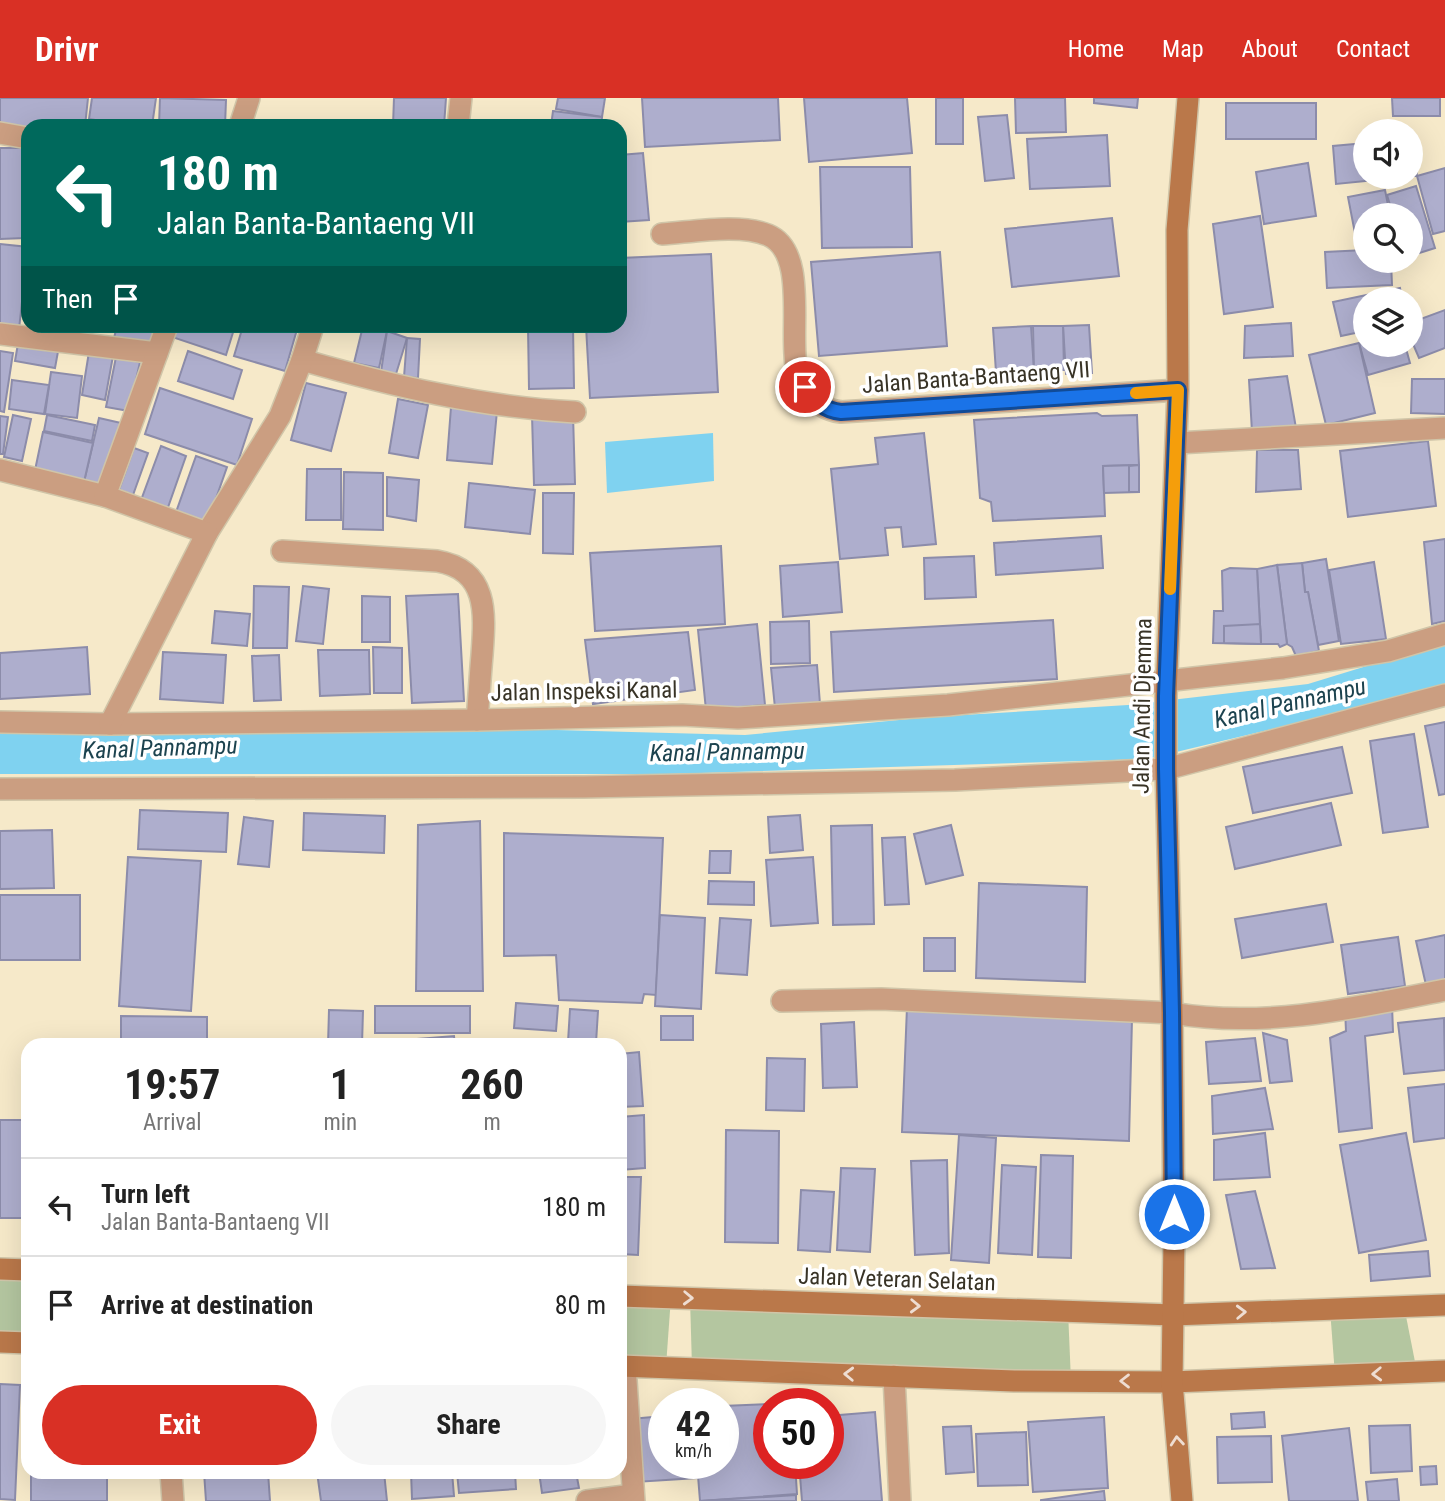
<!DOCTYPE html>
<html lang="en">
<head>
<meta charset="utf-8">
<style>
	:root { --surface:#fff; --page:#f6f6f6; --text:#222; --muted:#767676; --line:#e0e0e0; --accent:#d93025 }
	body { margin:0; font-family:"Roboto Condensed",sans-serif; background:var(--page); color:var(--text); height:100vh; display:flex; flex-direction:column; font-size:26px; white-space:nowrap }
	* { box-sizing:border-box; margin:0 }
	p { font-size:23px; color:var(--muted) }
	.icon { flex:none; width:38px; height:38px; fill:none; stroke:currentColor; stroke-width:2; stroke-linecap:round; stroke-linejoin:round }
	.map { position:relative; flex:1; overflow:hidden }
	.drawer { position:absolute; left:21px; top:940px; width:606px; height:441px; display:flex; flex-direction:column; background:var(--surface); border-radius:21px; box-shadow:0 7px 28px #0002 }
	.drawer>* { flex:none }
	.banner { position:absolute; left:21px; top:21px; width:606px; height:214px; border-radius:21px; box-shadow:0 7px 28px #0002; background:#00695c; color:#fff; overflow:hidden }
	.fabs { position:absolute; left:1353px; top:21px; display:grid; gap:14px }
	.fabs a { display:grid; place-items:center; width:70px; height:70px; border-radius:50%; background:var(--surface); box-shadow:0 7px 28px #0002; font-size:35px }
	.speed { position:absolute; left:648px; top:1290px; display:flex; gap:14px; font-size:35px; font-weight:700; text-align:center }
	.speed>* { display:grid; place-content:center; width:91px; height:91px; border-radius:50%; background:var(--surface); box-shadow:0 7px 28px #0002; line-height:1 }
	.speed small { font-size:18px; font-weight:400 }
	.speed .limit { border:10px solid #d22; background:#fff; color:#111 }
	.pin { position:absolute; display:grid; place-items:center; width:60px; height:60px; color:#fff; margin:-30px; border:4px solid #fff; border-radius:50%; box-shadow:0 2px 7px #0007 }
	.me { position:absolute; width:77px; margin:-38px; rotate:0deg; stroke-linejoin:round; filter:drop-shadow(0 0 5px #0008) }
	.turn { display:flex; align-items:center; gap:24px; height:147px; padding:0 21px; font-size:32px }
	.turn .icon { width:91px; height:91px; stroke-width:2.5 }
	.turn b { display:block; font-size:49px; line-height:60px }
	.then { display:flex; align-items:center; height:66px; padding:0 21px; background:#0003; gap:14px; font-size:26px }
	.eta { display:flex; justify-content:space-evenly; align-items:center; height:119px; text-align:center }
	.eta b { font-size:42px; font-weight:700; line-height:49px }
	.primary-button { display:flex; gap:14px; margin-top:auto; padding:14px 21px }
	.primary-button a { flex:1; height:80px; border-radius:42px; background:var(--accent); color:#fff; font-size:28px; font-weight:700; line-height:80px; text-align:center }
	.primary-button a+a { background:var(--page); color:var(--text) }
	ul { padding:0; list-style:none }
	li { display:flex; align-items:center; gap:21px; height:98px; padding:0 21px; border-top:2px solid var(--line) }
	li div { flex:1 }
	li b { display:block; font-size:26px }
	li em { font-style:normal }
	header { display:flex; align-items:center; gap:42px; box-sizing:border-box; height:98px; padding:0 35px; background:var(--accent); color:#fff }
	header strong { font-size:33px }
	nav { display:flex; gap:38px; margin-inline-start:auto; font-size:24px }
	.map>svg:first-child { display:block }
	.green { fill:#b4c6a0 }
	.water { fill:#7fd2f0 }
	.building { fill:#aeaecd; stroke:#8c8caa; stroke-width:2 }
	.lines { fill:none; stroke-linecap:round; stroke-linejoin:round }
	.street-casing { stroke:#d0c5a8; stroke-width:24 }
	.secondary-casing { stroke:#d0c5a8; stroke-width:24 }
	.street { stroke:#cb9e81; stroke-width:21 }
	.secondary { stroke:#ba784a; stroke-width:21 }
	.oneway { stroke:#eeddd2 }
	.route-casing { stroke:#114b97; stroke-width:18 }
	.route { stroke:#1a73e8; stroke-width:12 }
	.slow { stroke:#f59e0b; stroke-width:12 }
	.labels { text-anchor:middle; stroke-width:7; stroke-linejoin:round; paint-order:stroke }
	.street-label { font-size:23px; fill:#383326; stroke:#fff }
	.water-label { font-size:24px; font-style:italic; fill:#1c434f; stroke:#fff }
</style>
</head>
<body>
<header>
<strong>Drivr</strong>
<nav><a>Home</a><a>Map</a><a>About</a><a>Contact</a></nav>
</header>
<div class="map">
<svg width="1445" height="1403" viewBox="0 0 1445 1403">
	<rect width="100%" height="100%" fill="#f6e9c9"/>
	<g class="green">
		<polygon points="0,1171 28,1172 28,1245 0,1244"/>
		<polygon points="620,1198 671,1199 666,1268 620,1268"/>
		<polygon points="690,1200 1068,1213 1071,1283 692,1269"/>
		<polygon points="1404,1208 1417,1274 1335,1277 1330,1211"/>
	</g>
	<g class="water">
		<polygon points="713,335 714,383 607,395 605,344"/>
		<polygon points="1445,544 1445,587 1393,602 1147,661 669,676 0,676 0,632 483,630 745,637 930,619 1128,607 1308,586"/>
	</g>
	<g class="building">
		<polygon points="0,0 88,0 85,28 28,28 28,33 0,30"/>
		<polygon points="92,0 156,0 152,28 134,28 89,21"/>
		<polygon points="160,0 226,2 225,28 159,28"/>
		<polygon points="394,0 446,0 444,28 393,28"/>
		<polygon points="558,0 605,0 602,19 556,11"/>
		<polygon points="642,0 778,0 780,42 645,49"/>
		<polygon points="804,0 907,0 912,55 809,64"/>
		<rect x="936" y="0" width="27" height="46"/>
		<polygon points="1015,0 1065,0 1066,34 1016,35"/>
		<polygon points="1094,0 1138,0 1137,10 1094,5"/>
		<polygon points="1392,0 1440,0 1440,18 1393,18"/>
		<rect x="1226" y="5" width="90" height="36"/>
		<polygon points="553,13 602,19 601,28 551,28"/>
		<polygon points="1007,17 1014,80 985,83 978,19"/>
		<polygon points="1107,37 1110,88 1030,91 1027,41"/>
		<polygon points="1413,40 1417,78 1410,78 1410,41"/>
		<polygon points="1365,45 1365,79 1406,79 1336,86 1333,48"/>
		<polygon points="0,50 24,50 25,140 0,141"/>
		<polygon points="643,55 649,122 620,124 620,57"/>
		<polygon points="1308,65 1316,118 1264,126 1256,74"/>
		<polygon points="820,69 910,69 912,149 822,150"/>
		<polygon points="1445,70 1445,133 1433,136 1417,78"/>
		<polygon points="1416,88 1435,150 1410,158 1410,117 1393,117 1387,97"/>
		<polygon points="1385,92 1390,117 1365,117 1365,150 1358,151 1348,99"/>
		<polygon points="1260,118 1273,209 1224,216 1213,126"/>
		<polygon points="1112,120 1119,178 1012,189 1005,131"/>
		<polygon points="0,146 28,149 19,231 0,228"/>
		<polygon points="1365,152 1365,163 1391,163 1392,187 1327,190 1325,154"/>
		<polygon points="940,154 947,248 819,258 811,164"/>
		<polygon points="711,156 718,294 590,300 586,228 620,228 620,160"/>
		<polygon points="1400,190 1402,201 1365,201 1365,233 1341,238 1333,204"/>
		<polygon points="1445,212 1445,250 1419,260 1410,239 1410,225"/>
		<polygon points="1291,225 1293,258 1244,260 1245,228"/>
		<polygon points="1089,227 1092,275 1066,276 1063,228"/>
		<polygon points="117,228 155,228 150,249 114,240"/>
		<polygon points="176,228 235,228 226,257 172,239"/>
		<polygon points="243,228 298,228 285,273 234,258"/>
		<polygon points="363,228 387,233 379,270 354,265"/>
		<polygon points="573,228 574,290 529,291 528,229"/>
		<polygon points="1031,228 1034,272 996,274 993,230"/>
		<polygon points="1033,228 1063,228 1064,272 1034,272"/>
		<polygon points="387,233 407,240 396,276 381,274"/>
		<polygon points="19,240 59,248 55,270 15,263"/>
		<polygon points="407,240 420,241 418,280 404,279"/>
		<polygon points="1365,244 1365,247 1405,247 1410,265 1368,277 1359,245"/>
		<polygon points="1359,245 1375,315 1326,327 1309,257"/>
		<polygon points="0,253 13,255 4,314 0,313"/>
		<polygon points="188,253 242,272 233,301 178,283"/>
		<polygon points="89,254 113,258 105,302 82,297"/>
		<polygon points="116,259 140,264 129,313 106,309"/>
		<polygon points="51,274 82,278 77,320 45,316"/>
		<polygon points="1287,278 1296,330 1252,334 1249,282"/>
		<polygon points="1412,281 1445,281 1445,316 1411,315"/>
		<polygon points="12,282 49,287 44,316 9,311"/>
		<polygon points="306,285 346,295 331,353 291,342"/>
		<polygon points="160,290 252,321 237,367 145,336"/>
		<polygon points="398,301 428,307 418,360 389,355"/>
		<polygon points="451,309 497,313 492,366 447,362"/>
		<polygon points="1097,315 1102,318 1137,317 1139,367 1103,368 1105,418 993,423 991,404 980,400 974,322"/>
		<polygon points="573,316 575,386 534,387 532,317"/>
		<polygon points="13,317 31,321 22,363 4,359"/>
		<polygon points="47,317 95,327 92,343 44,333"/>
		<polygon points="0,318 8,319 3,356 0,356"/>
		<polygon points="99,320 121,325 105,393 83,388"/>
		<polygon points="43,334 93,345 83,388 34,377"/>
		<polygon points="924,335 936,446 903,449 901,429 885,430 888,457 840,461 831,371 878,366 875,340"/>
		<polygon points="1428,343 1436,408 1348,419 1340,353"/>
		<polygon points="161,348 186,358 166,415 140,405"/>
		<polygon points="134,350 148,355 133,397 119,392"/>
		<polygon points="1257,352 1298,352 1301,391 1256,394"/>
		<polygon points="196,358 227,369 206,429 175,417"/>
		<polygon points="1139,367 1139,394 1104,395 1103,368"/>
		<polygon points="1139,367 1139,394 1129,394 1129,368"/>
		<polygon points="307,371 341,371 341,422 306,422"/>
		<polygon points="344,374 383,375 383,432 343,431"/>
		<polygon points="387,379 419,382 416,423 387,418"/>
		<polygon points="469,385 535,392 530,436 465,429"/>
		<polygon points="543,395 574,395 573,456 543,455"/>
		<polygon points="1101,438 1103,470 996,477 994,445"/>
		<polygon points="1445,441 1445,523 1432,526 1424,444"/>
		<polygon points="721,448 725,526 595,533 590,455"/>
		<polygon points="974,458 976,499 925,501 924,460"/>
		<polygon points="1326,461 1339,543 1318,547 1308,494 1305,494 1302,465"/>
		<polygon points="838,464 842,514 783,519 780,468"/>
		<polygon points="1374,464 1386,541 1341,546 1329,472"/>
		<polygon points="1302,465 1305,494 1308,494 1319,553 1296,558 1292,549 1287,546 1277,467"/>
		<polygon points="1277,467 1287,546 1280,549 1278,546 1261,546 1257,471"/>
		<polygon points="1230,470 1257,471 1261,546 1213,545 1214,513 1223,513 1222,473"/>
		<polygon points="254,488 289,489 287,550 253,550"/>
		<polygon points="303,488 329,491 323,546 296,543"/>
		<polygon points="458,496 464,603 412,605 406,498"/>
		<polygon points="362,498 390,499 390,544 362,544"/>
		<polygon points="215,513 250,516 247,548 212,545"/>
		<polygon points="1053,522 1057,581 834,594 831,534"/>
		<polygon points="809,523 810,565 771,566 770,524"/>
		<polygon points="757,526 765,607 706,612 698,532"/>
		<polygon points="1260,526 1261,546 1224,545 1224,528"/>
		<polygon points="688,534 695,592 593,606 585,542"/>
		<polygon points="87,549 90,596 0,601 0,555"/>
		<polygon points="373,549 402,550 402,595 374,595"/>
		<polygon points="318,552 369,552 370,596 320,598"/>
		<polygon points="163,554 226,557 223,605 160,601"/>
		<polygon points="279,557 281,602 254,603 252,558"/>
		<polygon points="817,567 820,606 775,610 771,570"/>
		<polygon points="1445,624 1445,696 1439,697 1425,628"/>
		<polygon points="1414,636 1428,729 1383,735 1370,643"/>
		<polygon points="1342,649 1352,695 1253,715 1243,669"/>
		<polygon points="1331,705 1341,747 1235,771 1226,729"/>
		<polygon points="140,712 228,715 226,754 138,751"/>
		<polygon points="304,715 385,718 384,755 303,752"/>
		<polygon points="800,717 803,752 770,755 768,719"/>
		<polygon points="244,719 273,723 269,769 238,766"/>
		<polygon points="480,723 483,893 416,893 418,727"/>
		<polygon points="872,727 874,826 833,827 831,728"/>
		<polygon points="951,727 963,777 926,786 914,736"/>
		<polygon points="52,732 54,790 0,791 0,733"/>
		<polygon points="504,735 663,740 656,897 644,896 642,905 559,902 556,857 504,858"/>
		<polygon points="905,739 909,806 885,807 882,740"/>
		<polygon points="710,753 731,753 730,775 709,775"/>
		<polygon points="128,759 201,763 191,913 119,908"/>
		<polygon points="813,759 818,825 771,828 766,762"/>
		<polygon points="709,783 754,784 754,807 708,806"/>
		<polygon points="979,785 1087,789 1085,884 976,880"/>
		<rect x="0" y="797" width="80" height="65"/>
		<polygon points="1326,806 1333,844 1242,860 1235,821"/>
		<polygon points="660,817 705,820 701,911 655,908"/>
		<polygon points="720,820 751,822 747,877 716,875"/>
		<polygon points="1445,837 1445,887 1426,887 1416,843"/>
		<polygon points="1398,839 1405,888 1348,896 1341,847"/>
		<rect x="924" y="840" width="31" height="33"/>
		<polygon points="516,905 558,908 556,933 514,930"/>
		<polygon points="1392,907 1393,934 1365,938 1372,1030 1339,1034 1330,940 1346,933 1345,911"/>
		<rect x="375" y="908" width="95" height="27"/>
		<polygon points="907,909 1132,921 1129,1043 902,1034"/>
		<polygon points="570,911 598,913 596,945 568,944"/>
		<polygon points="329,912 363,913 362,947 328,947"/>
		<polygon points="121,918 207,919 207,947 121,947"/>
		<rect x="661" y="918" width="32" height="24"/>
		<polygon points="1444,920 1445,972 1404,976 1398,925"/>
		<polygon points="854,924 857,989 823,990 821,926"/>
		<polygon points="1263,935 1287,942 1292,983 1270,985"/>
		<polygon points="454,938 455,947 367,947 367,945"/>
		<polygon points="1255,940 1261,983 1209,986 1206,944"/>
		<polygon points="639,954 643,1008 620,1009 620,956"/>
		<polygon points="767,960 805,961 804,1013 766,1012"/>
		<polygon points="1445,986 1445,1040 1414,1044 1408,990"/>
		<polygon points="1265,990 1273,1031 1213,1036 1212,998"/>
		<polygon points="644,1017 645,1070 620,1072 620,1019"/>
		<rect x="0" y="1022" width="28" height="98"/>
		<polygon points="726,1032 779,1033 778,1145 725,1144"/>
		<polygon points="1265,1035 1270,1079 1214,1082 1214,1042"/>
		<polygon points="1406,1035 1426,1142 1359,1155 1340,1047"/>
		<polygon points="959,1037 996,1040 989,1165 951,1162"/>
		<polygon points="1041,1057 1073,1058 1071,1160 1038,1159"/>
		<polygon points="947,1062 949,1155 915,1157 911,1063"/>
		<polygon points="1002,1067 1036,1069 1032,1157 998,1155"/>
		<polygon points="841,1070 875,1071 870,1154 837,1152"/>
		<polygon points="620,1079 641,1079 638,1157 620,1156"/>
		<polygon points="801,1092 834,1094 830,1154 798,1152"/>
		<polygon points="1255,1093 1275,1170 1241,1171 1226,1097"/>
		<polygon points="1428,1153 1430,1178 1371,1183 1369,1157"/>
		<polygon points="0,1286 20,1287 15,1402 0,1401"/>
		<polygon points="768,1306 768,1365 795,1365 797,1396 700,1403 697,1365 723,1365 723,1308"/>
		<polygon points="875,1314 882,1403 802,1403 799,1365 828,1365 828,1318"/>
		<polygon points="1264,1314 1265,1329 1232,1331 1231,1316"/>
		<polygon points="663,1318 663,1365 695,1365 697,1380 635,1384 631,1321"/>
		<polygon points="1104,1319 1108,1390 1033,1394 1028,1324"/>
		<polygon points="1410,1327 1412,1373 1371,1375 1369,1328"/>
		<polygon points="971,1328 974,1374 946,1376 943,1329"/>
		<polygon points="1349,1330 1358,1403 1289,1403 1282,1338"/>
		<polygon points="1026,1334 1028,1387 978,1388 976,1336"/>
		<polygon points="1271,1338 1272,1384 1218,1385 1217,1339"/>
		<polygon points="1436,1368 1437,1386 1421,1387 1420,1369"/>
		<rect x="31" y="1374" width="76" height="29"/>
		<polygon points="204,1374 268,1374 270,1403 206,1403"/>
		<polygon points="317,1374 384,1374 387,1403 321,1403"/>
		<polygon points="411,1374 452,1374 454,1398 412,1401"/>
		<polygon points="457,1374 515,1374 516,1391 459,1395"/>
		<polygon points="539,1374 576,1374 579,1390 542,1395"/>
		<polygon points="1397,1381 1399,1403 1368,1403 1366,1384"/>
		<polygon points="1104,1393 1105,1403 1041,1403 1041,1402"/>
		<polygon points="796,1397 796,1403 700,1403"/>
	</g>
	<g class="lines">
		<defs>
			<g id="street">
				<polyline points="240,28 249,0"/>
				<polyline points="458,28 461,0"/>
				<polyline points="0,35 28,40"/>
				<path d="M662,136c30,-2 78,-11 106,1 41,17 20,101 29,136 2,8 8,16 13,23 9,11 16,16 31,18l337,-22"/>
				<polyline points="0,236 157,255"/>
				<path d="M302,262c91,26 179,47 273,52"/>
				<polyline points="1177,345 1445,330"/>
				<polyline points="0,372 105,398"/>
				<polyline points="207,435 280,318 302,262 313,228"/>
				<path d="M282,453l155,10c52,9 48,53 45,94 -2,22 -3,43 -5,65"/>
				<polyline points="0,624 110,626 477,622 682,617 738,620 948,607 1283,570 1388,553 1445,536"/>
				<polyline points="110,626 207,435 105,398 167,228"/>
				<polyline points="0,691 584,689 955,682 1166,671 1445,597"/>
				<path d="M782,903l99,-2 291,14c91,16 184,-5 273,-23"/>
				<polyline points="625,1268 634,1403"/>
				<polyline points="894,1278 900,1403"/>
				<polyline points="171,1374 173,1403"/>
				<polyline points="587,1403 633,1397"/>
			</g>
			<g id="secondary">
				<polyline points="0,1171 28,1172"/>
				<polyline points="620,1198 1173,1217 1445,1207"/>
				<polyline points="0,1244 28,1245"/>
				<polyline points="620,1268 1014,1283 1172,1284 1445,1273"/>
				<polyline points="1182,1403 1172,1284 1174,1141 1172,915 1166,671 1166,598 1178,292 1177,132 1188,0"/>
			</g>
		</defs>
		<use href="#street" class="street-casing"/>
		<use href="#secondary" class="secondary-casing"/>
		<use href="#street" class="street"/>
		<use href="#secondary" class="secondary"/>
	</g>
	<defs><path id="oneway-chevron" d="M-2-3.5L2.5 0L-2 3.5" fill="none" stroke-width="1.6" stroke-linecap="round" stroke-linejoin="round" transform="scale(1.75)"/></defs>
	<g class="oneway">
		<use href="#oneway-chevron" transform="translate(688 1200) rotate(2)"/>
		<use href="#oneway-chevron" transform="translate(915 1208) rotate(2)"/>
		<use href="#oneway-chevron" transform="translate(1241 1214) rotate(-2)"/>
		<use href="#oneway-chevron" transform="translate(849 1276) rotate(-178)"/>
		<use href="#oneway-chevron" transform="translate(1377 1276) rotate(178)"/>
		<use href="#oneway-chevron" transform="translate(1125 1283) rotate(-180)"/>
		<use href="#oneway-chevron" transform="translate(1177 1343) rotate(-95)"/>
	</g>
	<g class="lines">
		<defs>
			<path id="route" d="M805,289c11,14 18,23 36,25l337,-22 -12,306v73l6,244 2,201"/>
		</defs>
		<use href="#route" class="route-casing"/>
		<use href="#route" class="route"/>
		<polyline class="slow" points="1136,295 1178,292 1170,491"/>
	</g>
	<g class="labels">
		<g class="street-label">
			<text transform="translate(976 279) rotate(-4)" y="8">Jalan Banta-Bantaeng VII</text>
			<text transform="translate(584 593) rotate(-1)" y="8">Jalan Inspeksi Kanal</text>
			<text transform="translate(1142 608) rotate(-89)" y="8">Jalan Andi Djemma</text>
			<text transform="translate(897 1181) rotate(2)" y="8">Jalan Veteran Selatan</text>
		</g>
		<g class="water-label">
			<text transform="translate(1290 605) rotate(-13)" y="8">Kanal Pannampu</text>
			<text transform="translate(160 650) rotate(-2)" y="8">Kanal Pannampu</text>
			<text transform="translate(727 654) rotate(-1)" y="8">Kanal Pannampu</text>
		</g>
	</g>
</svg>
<div class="fabs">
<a><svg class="icon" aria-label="sound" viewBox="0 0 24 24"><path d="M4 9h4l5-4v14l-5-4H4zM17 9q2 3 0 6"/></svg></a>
<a><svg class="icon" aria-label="search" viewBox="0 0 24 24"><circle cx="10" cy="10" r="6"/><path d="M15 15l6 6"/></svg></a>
<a><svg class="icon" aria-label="layers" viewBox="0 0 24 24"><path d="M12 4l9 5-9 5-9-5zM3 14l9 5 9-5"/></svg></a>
</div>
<div class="speed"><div>42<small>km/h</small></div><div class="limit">50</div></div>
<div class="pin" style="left:805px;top:289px;background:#d93025"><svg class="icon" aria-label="arrive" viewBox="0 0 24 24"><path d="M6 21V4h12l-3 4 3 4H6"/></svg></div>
<svg class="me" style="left:1174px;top:1116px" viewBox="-20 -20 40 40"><circle r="17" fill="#1a73e8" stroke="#fff" stroke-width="3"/><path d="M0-11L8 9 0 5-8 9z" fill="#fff"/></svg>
<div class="banner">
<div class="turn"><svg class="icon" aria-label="left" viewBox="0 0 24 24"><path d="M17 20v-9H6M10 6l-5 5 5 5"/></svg><div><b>180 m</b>Jalan Banta-Bantaeng VII</div></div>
<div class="then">Then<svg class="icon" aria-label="arrive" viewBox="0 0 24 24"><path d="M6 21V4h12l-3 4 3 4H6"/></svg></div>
</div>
<section class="drawer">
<div class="eta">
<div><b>19:57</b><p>Arrival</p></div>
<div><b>1</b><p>min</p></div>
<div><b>260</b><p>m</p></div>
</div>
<ul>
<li><svg class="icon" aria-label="left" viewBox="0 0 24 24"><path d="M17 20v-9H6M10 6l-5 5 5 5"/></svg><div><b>Turn left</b><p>Jalan Banta-Bantaeng VII</p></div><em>180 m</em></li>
<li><svg class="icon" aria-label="arrive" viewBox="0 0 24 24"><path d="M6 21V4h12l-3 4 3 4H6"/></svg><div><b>Arrive at destination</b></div><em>80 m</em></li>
</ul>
<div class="primary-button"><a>Exit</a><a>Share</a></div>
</section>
</div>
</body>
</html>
